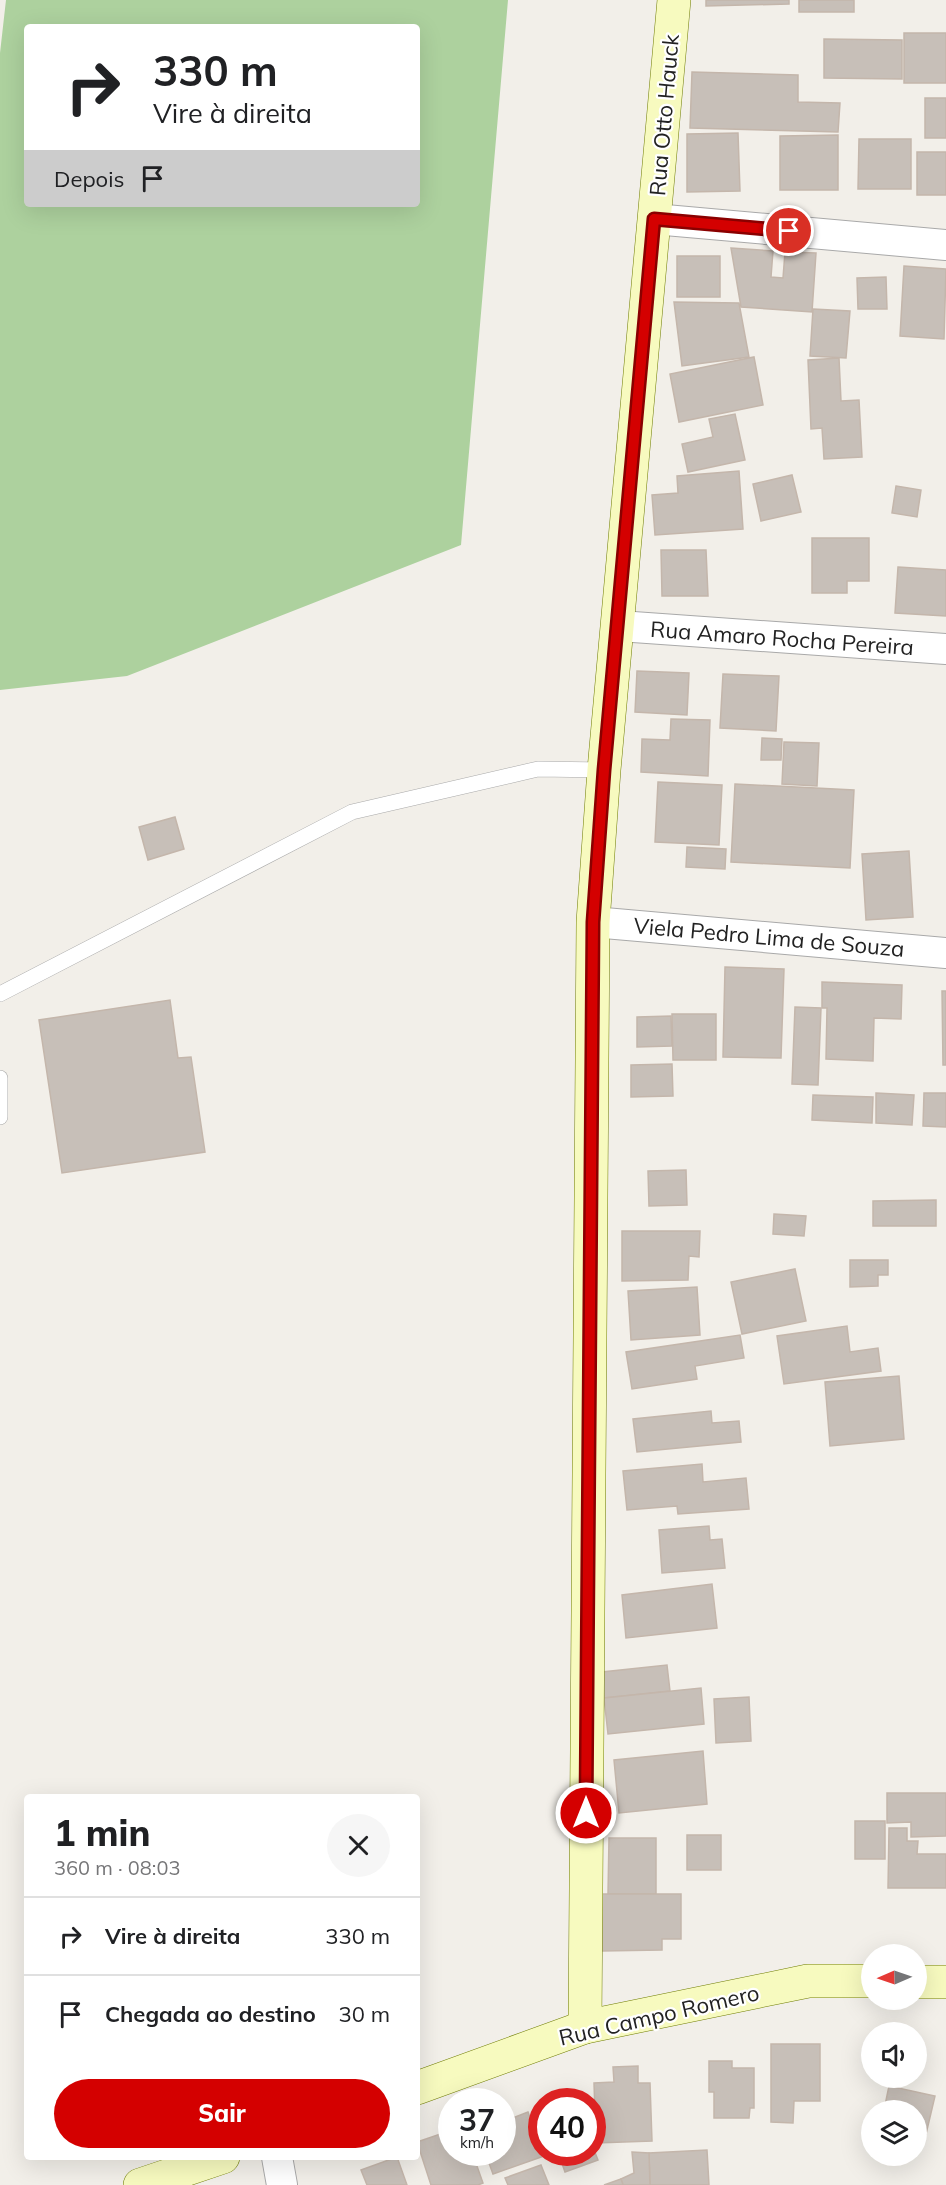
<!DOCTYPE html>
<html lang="pt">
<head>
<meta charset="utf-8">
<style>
	:root { --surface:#fff; --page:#f6f6f6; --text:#202124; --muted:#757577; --line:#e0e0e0; --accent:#d40000 }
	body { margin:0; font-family:Mulish,sans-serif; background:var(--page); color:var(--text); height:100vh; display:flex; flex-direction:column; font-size:22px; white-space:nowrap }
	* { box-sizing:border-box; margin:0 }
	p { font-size:20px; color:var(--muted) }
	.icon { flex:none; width:33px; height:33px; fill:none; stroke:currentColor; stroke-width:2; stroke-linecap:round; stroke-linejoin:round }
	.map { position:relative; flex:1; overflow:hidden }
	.panel { position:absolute; left:24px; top:1794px; width:396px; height:366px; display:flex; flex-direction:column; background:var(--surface); border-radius:6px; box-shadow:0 6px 24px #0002 }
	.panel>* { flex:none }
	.top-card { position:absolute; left:24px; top:24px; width:396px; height:183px; border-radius:6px; box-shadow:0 6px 24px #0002; background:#fff; color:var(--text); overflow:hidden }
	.needle { width:39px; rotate:268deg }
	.tools { position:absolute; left:861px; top:1944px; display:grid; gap:12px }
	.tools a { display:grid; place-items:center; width:66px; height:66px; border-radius:50%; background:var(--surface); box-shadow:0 6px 24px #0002; font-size:30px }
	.speed { position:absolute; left:438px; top:2088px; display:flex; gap:12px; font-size:30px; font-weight:700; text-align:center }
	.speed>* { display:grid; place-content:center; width:78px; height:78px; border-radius:50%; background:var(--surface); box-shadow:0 6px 24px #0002; line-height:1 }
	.speed small { font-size:15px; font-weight:400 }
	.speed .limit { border:9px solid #d22; background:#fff; color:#111 }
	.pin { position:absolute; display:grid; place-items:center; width:51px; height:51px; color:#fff; margin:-26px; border:3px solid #fff; border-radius:50%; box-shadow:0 2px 6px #0007 }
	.me { position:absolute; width:66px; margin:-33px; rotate:0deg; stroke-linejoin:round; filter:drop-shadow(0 0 4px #0008) }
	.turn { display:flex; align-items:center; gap:21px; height:126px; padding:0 30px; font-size:27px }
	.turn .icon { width:78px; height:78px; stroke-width:2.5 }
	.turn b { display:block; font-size:42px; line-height:51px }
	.then { display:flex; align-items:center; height:57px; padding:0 30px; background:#0003; gap:12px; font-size:22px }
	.round { display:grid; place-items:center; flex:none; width:63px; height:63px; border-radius:32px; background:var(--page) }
	.summary { display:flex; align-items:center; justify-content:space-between; height:102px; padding:0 30px }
	h1 { font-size:36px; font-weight:800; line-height:45px }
	.button { display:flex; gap:12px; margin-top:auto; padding:12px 30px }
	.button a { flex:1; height:69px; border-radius:36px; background:var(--accent); color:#fff; font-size:24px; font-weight:800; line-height:69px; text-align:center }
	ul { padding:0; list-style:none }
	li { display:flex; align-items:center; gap:18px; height:78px; padding:0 30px; border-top:2px solid var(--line) }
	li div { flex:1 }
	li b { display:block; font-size:22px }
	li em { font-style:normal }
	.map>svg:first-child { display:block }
	.forest { fill:#add19e; fill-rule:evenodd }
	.building { fill:#c7bfb8; stroke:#c4b6ab; stroke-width:1.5 }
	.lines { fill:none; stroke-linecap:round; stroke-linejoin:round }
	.lane-casing { stroke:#a9a9a9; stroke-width:16 }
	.street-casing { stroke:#a9a9a9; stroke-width:32 }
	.secondary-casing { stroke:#707d05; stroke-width:34 }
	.lane { stroke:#fff; stroke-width:15 }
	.street { stroke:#fff; stroke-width:30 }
	.secondary { stroke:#f7fabf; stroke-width:33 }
	.route-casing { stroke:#8a0000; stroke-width:15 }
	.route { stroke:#d40000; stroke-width:10 }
	.labels { text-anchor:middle; stroke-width:4.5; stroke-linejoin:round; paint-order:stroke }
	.street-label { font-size:22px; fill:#222; stroke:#fff }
</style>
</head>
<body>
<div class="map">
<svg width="946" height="2185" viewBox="0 0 946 2185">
	<rect width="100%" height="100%" fill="#f2efe9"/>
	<path class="forest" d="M6,0h502l-47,545 -334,131 -127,14v-637zM27,27h390v177h-390z"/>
	<g class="building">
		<polygon points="706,0 789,0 789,4 706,6"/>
		<rect x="799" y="0" width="55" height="12"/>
		<rect x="904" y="33" width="42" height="50"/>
		<polygon points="824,39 902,40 902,79 824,78"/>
		<polygon points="692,72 798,75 798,102 840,103 838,132 690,128"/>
		<rect x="925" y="98" width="21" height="40"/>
		<polygon points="738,133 740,191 687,192 687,134"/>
		<polygon points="838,135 838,190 780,190 780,136"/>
		<polygon points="859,139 911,139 911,189 858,189"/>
		<rect x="917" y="152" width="29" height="43"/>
		<polygon points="731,248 773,251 771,277 783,278 785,252 816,253 812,312 741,307"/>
		<rect x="677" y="256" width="43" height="41"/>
		<polygon points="904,266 946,269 944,339 900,336"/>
		<polygon points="886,277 887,309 858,309 857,278"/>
		<polygon points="674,302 739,303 749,357 682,366"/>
		<polygon points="813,309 850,311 846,358 810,356"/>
		<polygon points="754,357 763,405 679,422 670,374"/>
		<polygon points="839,358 841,401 859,400 862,457 824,459 822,428 811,429 808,360"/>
		<polygon points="735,414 745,460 688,472 682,444 713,437 709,419"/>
		<polygon points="739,471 743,529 655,535 652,495 678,493 677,476"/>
		<polygon points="792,475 801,512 761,521 753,484"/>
		<polygon points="896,486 921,490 917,517 892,513"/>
		<polygon points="812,538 869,538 869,581 847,581 847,593 812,593"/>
		<polygon points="661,550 706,550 708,596 662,596"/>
		<polygon points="898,567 946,570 946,616 895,613"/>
		<polygon points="637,671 689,673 687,715 635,712"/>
		<polygon points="723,674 779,676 776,731 720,728"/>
		<polygon points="671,719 710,720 708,776 641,772 642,739 670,740"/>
		<polygon points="762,738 782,739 781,760 761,760"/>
		<polygon points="784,742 819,743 817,786 782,784"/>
		<polygon points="658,782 722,785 719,845 655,842"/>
		<polygon points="735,784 854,790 850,868 731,862"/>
		<polygon points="175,817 184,849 148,860 139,827"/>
		<polygon points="687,847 726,849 725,869 686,867"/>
		<polygon points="909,851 913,917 866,920 862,854"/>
		<polygon points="725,967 784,969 781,1058 723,1057"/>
		<polygon points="822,982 902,985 901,1019 874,1018 873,1061 826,1059 827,1008 822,1008"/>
		<polygon points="942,991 946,991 946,1065 943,1065"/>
		<polygon points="170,1000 178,1058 191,1057 205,1152 62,1173 39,1020"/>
		<polygon points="795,1007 821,1008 818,1085 792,1084"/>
		<polygon points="672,1014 716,1014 716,1060 673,1060"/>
		<polygon points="671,1016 672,1046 637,1047 637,1017"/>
		<polygon points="672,1064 673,1096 631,1097 631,1065"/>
		<polygon points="876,1093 914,1095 912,1125 876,1123"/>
		<polygon points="924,1093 946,1093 946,1127 923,1126"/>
		<polygon points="813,1095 873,1097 872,1123 812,1120"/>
		<polygon points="686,1170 687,1205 649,1206 648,1171"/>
		<polygon points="936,1200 936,1226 873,1226 873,1201"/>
		<polygon points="774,1214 806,1216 804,1236 773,1234"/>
		<polygon points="622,1231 700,1231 699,1257 689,1256 688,1280 622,1281"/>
		<polygon points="850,1260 888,1260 888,1275 878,1275 878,1286 850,1287"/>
		<polygon points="795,1269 806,1321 742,1334 731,1282"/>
		<polygon points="697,1287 700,1335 631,1340 628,1291"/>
		<polygon points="847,1326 850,1352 878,1348 881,1371 784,1384 777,1336"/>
		<polygon points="740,1335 744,1358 695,1366 697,1379 632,1389 626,1352"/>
		<polygon points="899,1376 904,1439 830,1446 825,1382"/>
		<polygon points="711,1411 712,1423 739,1421 741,1442 637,1452 633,1419"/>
		<polygon points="702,1464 703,1482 746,1478 749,1509 678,1514 677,1506 627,1510 623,1471"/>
		<polygon points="709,1526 710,1540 722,1539 725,1568 662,1573 659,1530"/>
		<polygon points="712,1584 717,1628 626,1638 622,1595"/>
		<polygon points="667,1665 670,1691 604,1698 602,1672"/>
		<polygon points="701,1688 704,1724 608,1734 604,1698"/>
		<polygon points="749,1697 751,1741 716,1743 714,1699"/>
		<polygon points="703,1751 707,1804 619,1813 614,1760"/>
		<polygon points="887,1793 946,1793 946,1836 911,1837 911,1822 887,1823"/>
		<rect x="855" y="1821" width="30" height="38"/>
		<polygon points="889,1828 907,1828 907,1841 918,1841 917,1854 946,1854 946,1888 888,1888"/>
		<rect x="687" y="1835" width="34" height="35"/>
		<polygon points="609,1838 656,1838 656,1894 608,1894"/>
		<polygon points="602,1894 681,1894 681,1939 662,1939 662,1950 602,1951"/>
		<polygon points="771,2044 820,2044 820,2101 794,2101 793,2123 771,2122"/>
		<polygon points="709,2061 732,2061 732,2068 754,2068 754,2108 750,2108 749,2118 714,2118 714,2092 709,2092"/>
		<polygon points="638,2066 638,2083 650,2083 652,2141 596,2143 594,2083 614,2082 613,2067"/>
		<polygon points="889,2086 935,2096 926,2134 916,2132 916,2110 884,2110"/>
		<polygon points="528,2112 544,2156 493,2174 485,2152 502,2152 502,2122"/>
		<polygon points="452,2130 452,2152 472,2152 483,2183 478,2185 431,2185 417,2142"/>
		<polygon points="592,2145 598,2160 565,2172 558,2152 592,2152"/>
		<polygon points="707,2150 709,2185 650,2185 649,2153"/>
		<polygon points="632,2152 649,2153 650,2185 623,2185 621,2179 634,2173"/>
		<polygon points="397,2157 407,2185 367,2185 361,2170"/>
		<polygon points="541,2165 549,2185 508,2185 505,2178"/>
		<polygon points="621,2179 623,2185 604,2185"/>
	</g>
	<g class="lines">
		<defs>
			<g id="lane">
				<polyline points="0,994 352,812 538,769 604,770"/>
				<polyline points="0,1078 0,1117"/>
			</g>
			<g id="street">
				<polyline points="654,219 946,245"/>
				<polyline points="619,626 946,649"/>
				<polyline points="593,922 946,953"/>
				<polyline points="277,2157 282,2185"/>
			</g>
			<g id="secondary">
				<polyline points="916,1982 946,1982"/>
				<polyline points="585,2027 593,922 604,770 674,0"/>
				<polyline points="417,2088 585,2027 808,1981 872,1981"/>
				<polyline points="140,2185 223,2157"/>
			</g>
		</defs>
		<use href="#lane" class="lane-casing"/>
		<use href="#street" class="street-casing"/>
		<use href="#secondary" class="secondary-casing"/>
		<use href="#lane" class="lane"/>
		<use href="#street" class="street"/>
		<use href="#secondary" class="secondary"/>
	</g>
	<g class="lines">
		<defs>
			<polyline id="route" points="586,1813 593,922 604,770 654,219 789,231"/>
		</defs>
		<use href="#route" class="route-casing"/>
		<use href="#route" class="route"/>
	</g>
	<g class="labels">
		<g class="street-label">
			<text transform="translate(664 115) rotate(-85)" y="8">Rua Otto Hauck</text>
			<text transform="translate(782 638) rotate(4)" y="8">Rua Amaro Rocha Pereira</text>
			<text transform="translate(769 937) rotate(5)" y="8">Viela Pedro Lima de Souza</text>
			<text transform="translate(659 2015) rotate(-13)" y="8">Rua Campo Romero</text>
		</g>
	</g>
</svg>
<div class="tools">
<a><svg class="needle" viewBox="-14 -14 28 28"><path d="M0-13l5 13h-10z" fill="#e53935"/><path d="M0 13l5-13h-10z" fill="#757577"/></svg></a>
<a><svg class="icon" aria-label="sound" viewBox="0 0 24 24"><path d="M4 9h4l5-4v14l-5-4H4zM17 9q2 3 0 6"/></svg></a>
<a><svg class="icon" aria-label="layers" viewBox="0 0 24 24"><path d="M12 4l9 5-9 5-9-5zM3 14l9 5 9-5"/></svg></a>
</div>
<div class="speed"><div>37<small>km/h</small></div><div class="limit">40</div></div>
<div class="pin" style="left:789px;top:231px;background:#d93025"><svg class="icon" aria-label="arrive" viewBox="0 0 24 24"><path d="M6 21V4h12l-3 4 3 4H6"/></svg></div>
<svg class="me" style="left:586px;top:1813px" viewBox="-20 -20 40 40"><circle r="17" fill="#d40000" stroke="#fff" stroke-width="3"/><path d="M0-11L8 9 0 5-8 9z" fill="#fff"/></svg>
<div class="top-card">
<div class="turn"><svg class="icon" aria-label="right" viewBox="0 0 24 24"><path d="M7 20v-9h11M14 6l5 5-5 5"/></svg><div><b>330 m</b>Vire à direita</div></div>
<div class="then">Depois<svg class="icon" aria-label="arrive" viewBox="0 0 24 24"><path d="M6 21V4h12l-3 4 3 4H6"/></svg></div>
</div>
<section class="panel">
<div class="summary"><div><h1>1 min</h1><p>360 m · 08:03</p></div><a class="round"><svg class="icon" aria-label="close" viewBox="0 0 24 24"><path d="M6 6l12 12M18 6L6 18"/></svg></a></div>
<ul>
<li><svg class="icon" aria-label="right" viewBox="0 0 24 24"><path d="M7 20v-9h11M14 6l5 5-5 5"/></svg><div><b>Vire à direita</b></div><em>330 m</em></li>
<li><svg class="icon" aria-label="arrive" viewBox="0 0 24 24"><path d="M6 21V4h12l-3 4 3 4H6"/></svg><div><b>Chegada ao destino</b></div><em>30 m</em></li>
</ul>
<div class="button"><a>Sair</a></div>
</section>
</div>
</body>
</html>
